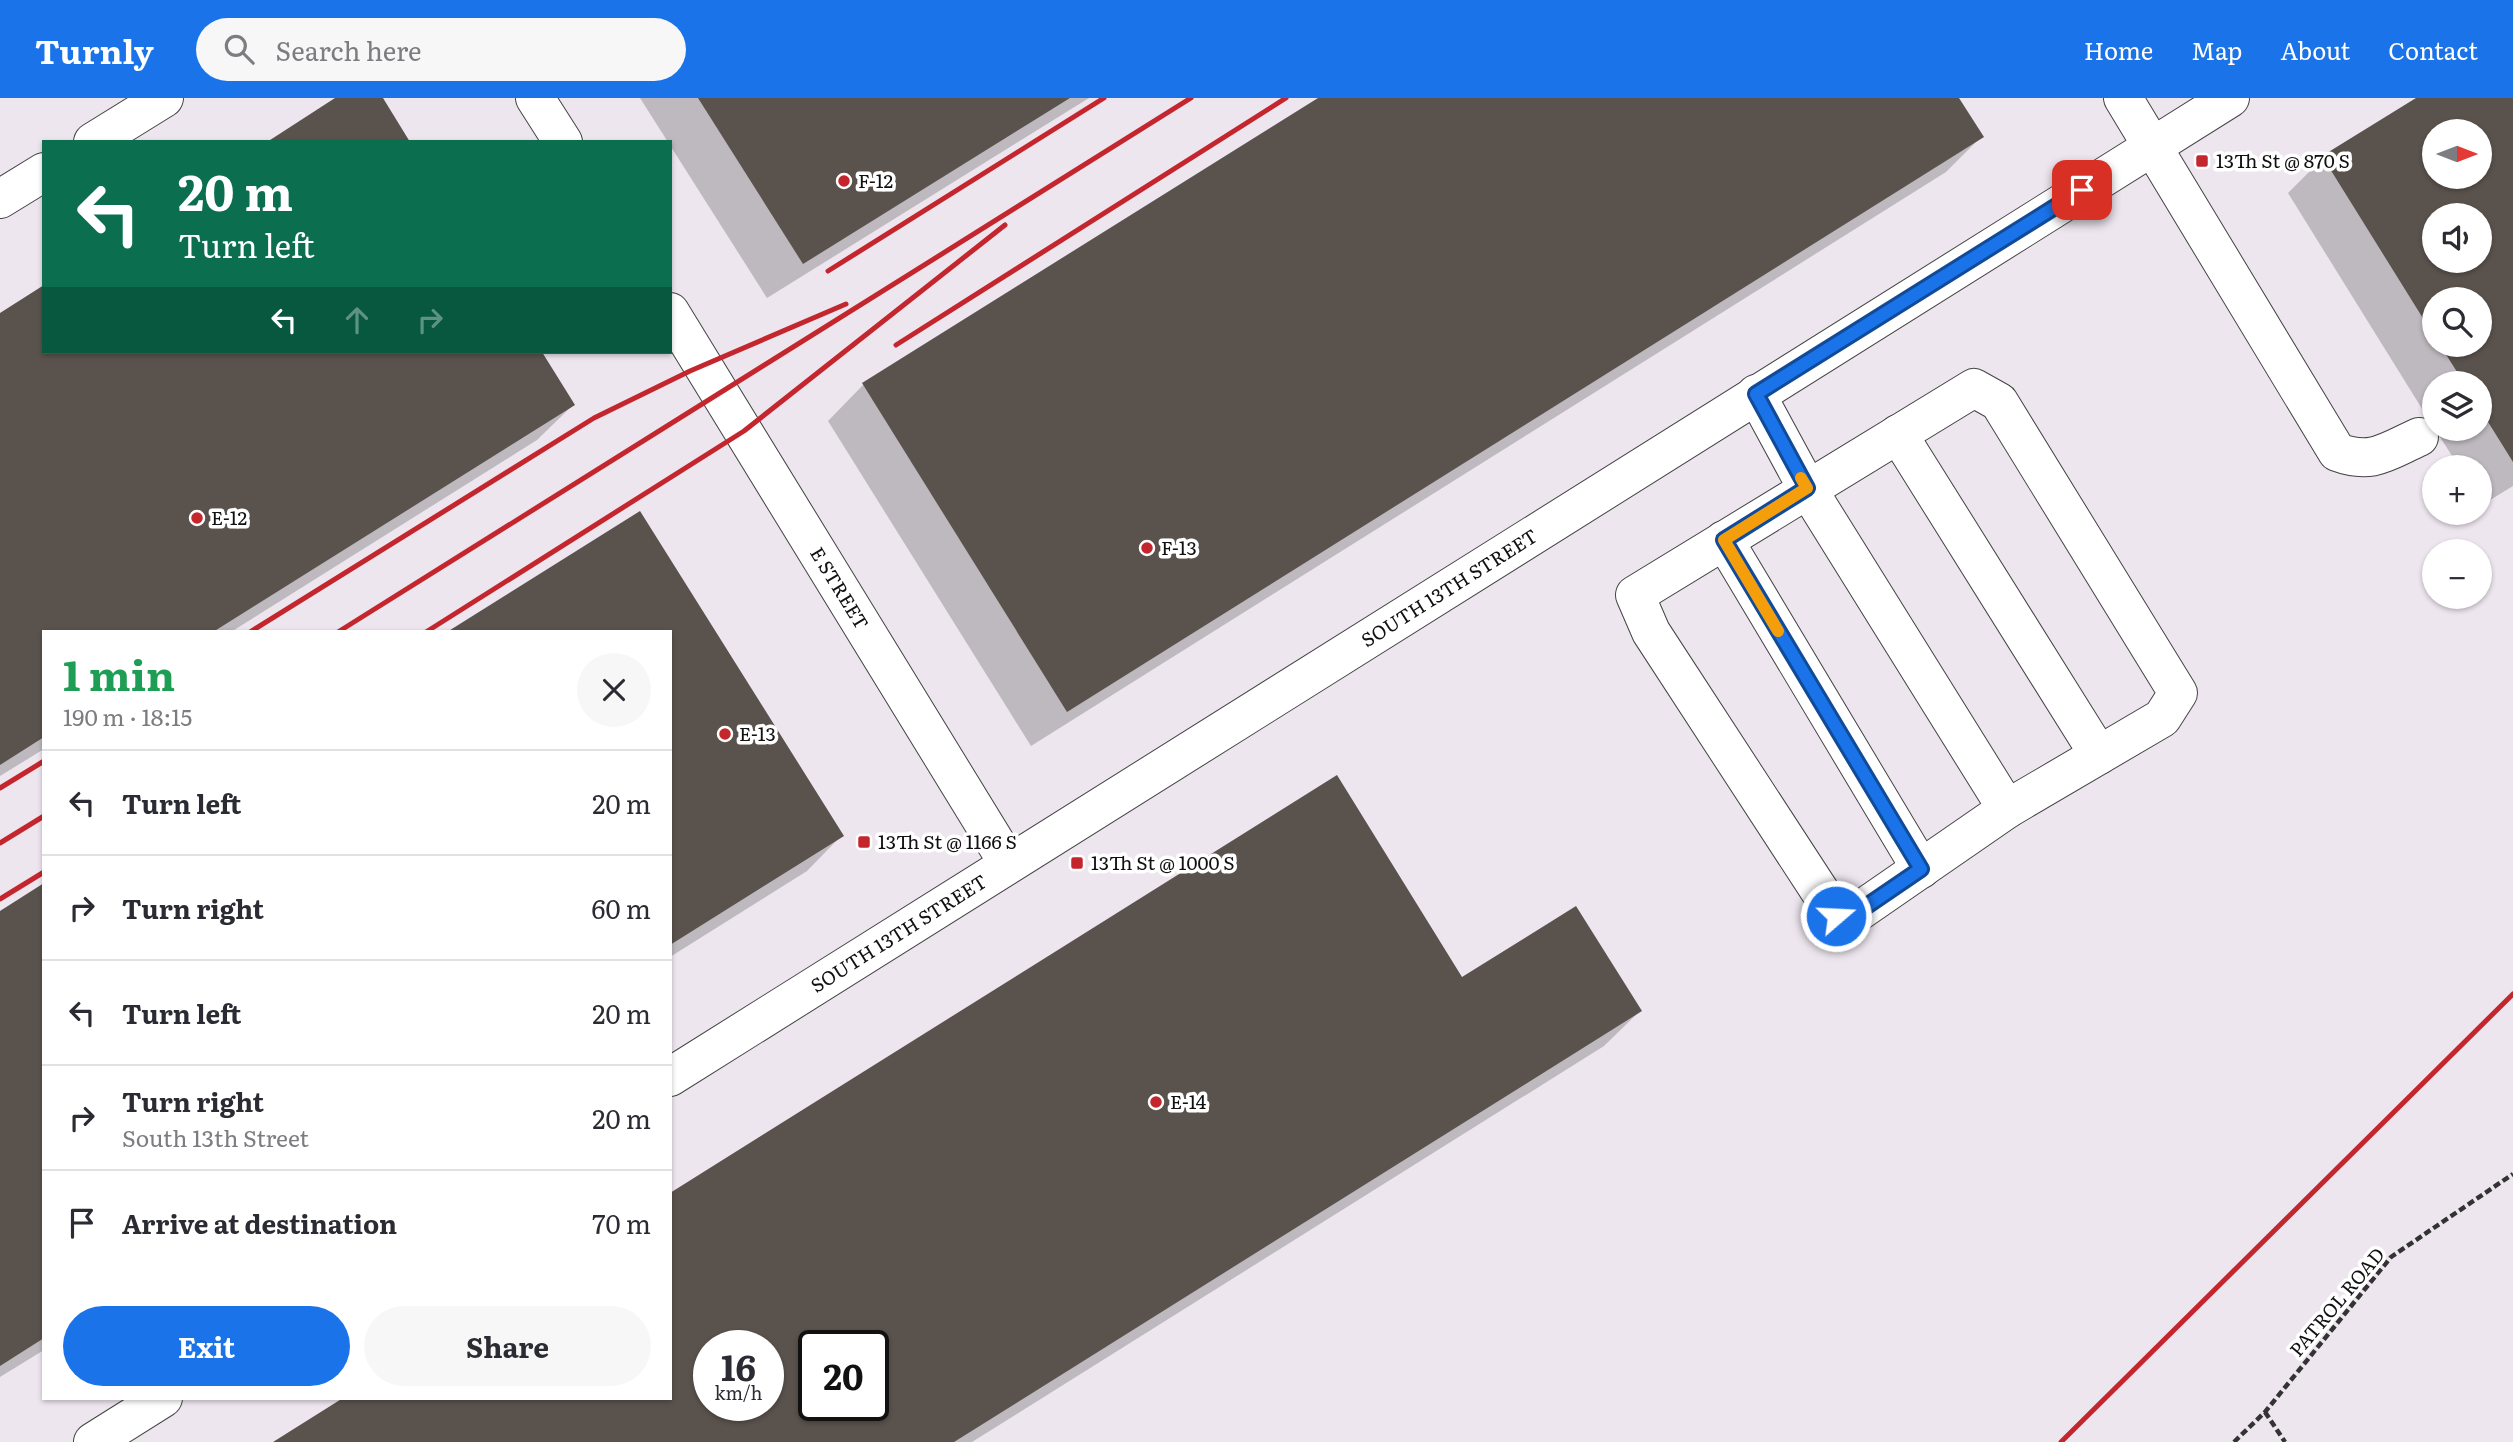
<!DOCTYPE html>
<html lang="en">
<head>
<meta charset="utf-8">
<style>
	:root { --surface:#fff; --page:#f7f7f7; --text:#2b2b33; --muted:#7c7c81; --line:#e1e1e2; --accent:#1a73e8 }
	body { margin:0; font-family:Literata,serif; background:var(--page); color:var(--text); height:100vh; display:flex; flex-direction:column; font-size:26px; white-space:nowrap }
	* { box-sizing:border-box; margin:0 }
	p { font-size:23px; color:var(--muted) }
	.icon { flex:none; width:38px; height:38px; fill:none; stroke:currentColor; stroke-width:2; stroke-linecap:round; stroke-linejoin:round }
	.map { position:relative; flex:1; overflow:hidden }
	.sheet { position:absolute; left:42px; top:532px; width:630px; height:770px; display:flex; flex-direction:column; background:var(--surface); border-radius:0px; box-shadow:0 2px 5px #0004 }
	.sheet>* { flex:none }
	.top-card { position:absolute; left:42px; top:42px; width:630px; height:214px; border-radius:0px; box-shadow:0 2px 5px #0004; background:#0b6e4f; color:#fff; overflow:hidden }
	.needle { width:46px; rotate:90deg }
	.buttons { position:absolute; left:2422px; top:21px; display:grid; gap:14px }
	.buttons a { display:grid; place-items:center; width:70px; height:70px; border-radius:50%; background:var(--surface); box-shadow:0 2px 5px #0004; font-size:35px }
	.speed { position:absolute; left:693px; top:1232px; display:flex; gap:14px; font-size:35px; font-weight:700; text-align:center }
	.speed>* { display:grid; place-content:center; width:91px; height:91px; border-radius:50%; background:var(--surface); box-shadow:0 2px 5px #0004; line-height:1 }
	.speed small { font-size:18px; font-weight:400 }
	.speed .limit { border:4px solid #111; border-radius:10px; background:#fff; color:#111 }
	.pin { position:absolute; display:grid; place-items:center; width:60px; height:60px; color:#fff; margin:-30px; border-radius:14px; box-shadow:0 4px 10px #0006 }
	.me { position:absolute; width:77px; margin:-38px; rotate:71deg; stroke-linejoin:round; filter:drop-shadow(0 0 5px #0008) }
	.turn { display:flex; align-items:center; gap:24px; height:147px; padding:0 21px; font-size:32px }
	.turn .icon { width:91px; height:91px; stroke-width:2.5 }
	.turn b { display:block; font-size:49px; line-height:60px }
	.lanes { display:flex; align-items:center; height:66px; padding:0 21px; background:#0003; justify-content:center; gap:35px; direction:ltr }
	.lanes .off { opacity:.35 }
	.round { display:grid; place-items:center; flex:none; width:74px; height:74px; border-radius:37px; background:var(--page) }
	.head { display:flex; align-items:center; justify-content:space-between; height:119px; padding:0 21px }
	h1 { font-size:42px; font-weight:700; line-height:52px; color:#1e9e55 }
	.button { display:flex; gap:14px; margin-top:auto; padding:14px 21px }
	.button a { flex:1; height:80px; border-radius:42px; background:var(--accent); color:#fff; font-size:28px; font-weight:700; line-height:80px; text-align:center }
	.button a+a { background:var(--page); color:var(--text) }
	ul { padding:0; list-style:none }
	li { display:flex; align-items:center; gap:21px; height:105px; padding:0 21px; border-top:2px solid var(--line) }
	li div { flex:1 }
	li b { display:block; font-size:26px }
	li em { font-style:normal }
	header { display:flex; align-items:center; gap:42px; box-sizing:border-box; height:98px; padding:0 35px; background:var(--accent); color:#fff }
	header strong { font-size:33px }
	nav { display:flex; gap:38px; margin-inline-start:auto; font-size:24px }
	.search { width:490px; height:63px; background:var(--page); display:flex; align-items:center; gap:18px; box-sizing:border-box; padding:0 24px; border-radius:38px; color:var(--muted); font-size:26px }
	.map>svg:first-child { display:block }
	.industrial { fill:#eee6ef; fill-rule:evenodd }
	.shadow { fill:#0003; fill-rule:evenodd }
	.building { fill:#5a524d; fill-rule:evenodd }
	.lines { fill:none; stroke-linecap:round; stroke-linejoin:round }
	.minor-casing { stroke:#444; stroke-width:40 }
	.path { stroke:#333; stroke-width:4.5; stroke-dasharray:7 3.5; stroke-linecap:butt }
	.minor { stroke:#fff; stroke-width:38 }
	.rail { stroke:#c4262e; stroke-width:5 }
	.route-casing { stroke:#114b97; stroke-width:18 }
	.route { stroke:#1a73e8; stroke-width:12 }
	.slow { stroke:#f59e0b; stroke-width:12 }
	.poi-dot { fill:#c4262e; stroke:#fff; stroke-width:2.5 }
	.labels { text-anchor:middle; stroke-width:7; stroke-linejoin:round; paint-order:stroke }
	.poi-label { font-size:19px; fill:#111; stroke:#fff; text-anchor:start }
	.street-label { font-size:19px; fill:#111; stroke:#fff }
</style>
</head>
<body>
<header>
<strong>Turnly</strong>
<div class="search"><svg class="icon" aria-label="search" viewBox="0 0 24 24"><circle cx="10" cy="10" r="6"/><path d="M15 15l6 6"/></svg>Search here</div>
<nav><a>Home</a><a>Map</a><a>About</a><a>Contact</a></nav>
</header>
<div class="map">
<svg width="2513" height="1344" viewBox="0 0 2513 1344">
	<rect width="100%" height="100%" fill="#fffdf5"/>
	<path class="industrial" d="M0,0h2513v1344h-2513zM2434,33h46v46h-46zM44,44h626v210h-626zM2434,117h46v46h-46zM2434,201h46v46h-46zM2434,285h46v46h-46zM2434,369h46v46h-46zM2434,453h46v46h-46zM44,534h626v766h-626zM709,1248h59v59h-59zM814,1248h59v59h-59z"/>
	<g class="shadow">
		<polygon points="640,0 1089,0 767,200"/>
		<polygon points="1321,0 1957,0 1981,39 1946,74 1031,648 828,323 863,287"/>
		<path d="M2419,0h94v388l-31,19 -2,-38h-21l-24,-38h45v-46h-46v45l-146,-235 35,-35zM2434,33h46v46h-46zM2434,117h46v46h-46zM2434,201h46v46h-46z"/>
		<polygon points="0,217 44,254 540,254 573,307 537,342 231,534 44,534 44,651 0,678"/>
		<polygon points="670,534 842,737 807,773 670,859"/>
		<polygon points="44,787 44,1252 0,1279 0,815"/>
		<path d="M1462,881l178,32 -36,35 -632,396h-696l394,-44v-203zM709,1248h59v59h-59zM814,1248h59v59h-59z"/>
	</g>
	<g class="building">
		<polygon points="335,0 383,0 410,44 267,44"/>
		<polygon points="698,0 1070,0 803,166"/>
		<polygon points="1318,0 1959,0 1984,39 1067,614 862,285"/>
		<path d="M2416,0h97v364l-33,-53v-26h-16l-24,-38h40v-46h-46v37l-112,-180zM2434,33h46v46h-46zM2434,117h46v46h-46z"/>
		<polygon points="44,187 44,254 542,254 575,307 213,534 44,534 44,639 0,667 0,215"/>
		<polygon points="640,413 844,738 670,847 670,534 447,534"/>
		<path d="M1337,677l125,202 114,-71 66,105 -688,431h-681l70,-44h327v-205zM709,1248h59v59h-59zM814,1248h59v59h-59z"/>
		<polygon points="44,785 44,1240 0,1268 0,813"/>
	</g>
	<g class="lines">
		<defs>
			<g id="minor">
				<polyline points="535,0 563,44"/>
				<path d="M2123,0l214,354c35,13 49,0 82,-15"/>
				<polyline points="93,44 164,0"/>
				<polyline points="0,101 44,74"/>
				<path id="s1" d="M670,214l338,551"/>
				<polygon points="1974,290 1999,304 2178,595 2162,620 2007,711 1855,816 1836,818 1651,534 1635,497"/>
				<polyline points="1756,296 1807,390 2007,711"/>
				<polyline points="1898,336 2099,657"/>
				<polyline points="1724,442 1921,771"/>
				<path id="s2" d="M670,979l1560,-979"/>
				<polyline points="93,1344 163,1300"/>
			</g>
		</defs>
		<use href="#minor" class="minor-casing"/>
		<g class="path">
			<polyline points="2265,1314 2285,1344"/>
			<polyline points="2234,1344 2265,1314 2391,1159 2513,1076"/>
		</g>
		<use href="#minor" class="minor"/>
		<g class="rail">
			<polyline points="828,173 1104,0"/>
			<polyline points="896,247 1286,0"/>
			<polyline points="250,534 594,320 690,273 846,206"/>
			<polyline points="338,534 1191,0"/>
			<polyline points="426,534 744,333 1005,127"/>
			<polyline points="0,690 44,663"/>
			<polyline points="0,745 44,718"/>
			<polyline points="0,801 44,774"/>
			<polyline points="2061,1344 2513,896"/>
		</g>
	</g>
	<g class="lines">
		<defs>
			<polyline id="route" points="1836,818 1855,816 1921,771 1724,442 1807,390 1756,296 2082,92"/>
		</defs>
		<use href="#route" class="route-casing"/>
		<use href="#route" class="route"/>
		<polyline class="slow" points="1778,533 1724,442 1807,390 1801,380"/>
	</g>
	<g class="poi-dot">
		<rect x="2195" y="56" width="14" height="14" rx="3.5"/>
		<circle cx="844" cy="83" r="7"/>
		<circle cx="197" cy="420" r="7"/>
		<circle cx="1147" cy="450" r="7"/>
		<circle cx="725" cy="636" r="7"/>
		<rect x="857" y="737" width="14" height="14" rx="3.5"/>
		<rect x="1070" y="758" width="14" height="14" rx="3.5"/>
		<circle cx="1156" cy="1004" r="7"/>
	</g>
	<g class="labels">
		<g class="poi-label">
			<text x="2216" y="70">13Th St @ 870 S</text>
			<text x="858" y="90">F-12</text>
			<text x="211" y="427">E-12</text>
			<text x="1161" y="457">F-13</text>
			<text x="739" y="643">E-13</text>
			<text x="878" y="751">13Th St @ 1166 S</text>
			<text x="1091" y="772">13Th St @ 1000 S</text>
			<text x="1170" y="1011">E-14</text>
		</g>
		<g class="street-label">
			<text dy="7" stroke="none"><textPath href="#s1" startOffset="324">E STREET</textPath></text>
			<text dy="7" stroke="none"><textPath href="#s2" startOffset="920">SOUTH 13TH STREET</textPath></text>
			<text dy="7" stroke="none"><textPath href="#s2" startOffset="270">SOUTH 13TH STREET</textPath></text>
			<text transform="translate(2337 1204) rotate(-50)" y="7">PATROL ROAD</text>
		</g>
	</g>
</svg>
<div class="buttons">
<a><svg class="needle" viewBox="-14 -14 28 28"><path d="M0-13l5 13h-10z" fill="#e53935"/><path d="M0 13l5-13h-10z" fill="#7c7c81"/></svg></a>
<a><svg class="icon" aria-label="sound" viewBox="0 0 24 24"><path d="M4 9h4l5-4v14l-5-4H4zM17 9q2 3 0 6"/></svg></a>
<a><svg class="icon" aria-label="search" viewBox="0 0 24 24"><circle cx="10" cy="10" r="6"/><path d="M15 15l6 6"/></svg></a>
<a><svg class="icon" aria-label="layers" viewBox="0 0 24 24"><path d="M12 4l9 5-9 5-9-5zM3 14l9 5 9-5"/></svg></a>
<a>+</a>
<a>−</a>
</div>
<div class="speed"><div>16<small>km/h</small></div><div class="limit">20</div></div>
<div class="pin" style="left:2082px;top:92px;background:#d93025"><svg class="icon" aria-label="arrive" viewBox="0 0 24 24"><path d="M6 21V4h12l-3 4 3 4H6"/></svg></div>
<svg class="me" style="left:1836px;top:818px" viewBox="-20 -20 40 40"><circle r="17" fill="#1a73e8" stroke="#fff" stroke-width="3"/><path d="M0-11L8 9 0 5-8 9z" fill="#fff"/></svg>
<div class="top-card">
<div class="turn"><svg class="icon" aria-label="left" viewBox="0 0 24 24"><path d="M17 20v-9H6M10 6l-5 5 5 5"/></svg><div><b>20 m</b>Turn left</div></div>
<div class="lanes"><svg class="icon" aria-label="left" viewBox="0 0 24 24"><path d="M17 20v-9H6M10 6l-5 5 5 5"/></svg><svg class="icon off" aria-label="ahead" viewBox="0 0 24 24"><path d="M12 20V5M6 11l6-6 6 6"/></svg><svg class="icon off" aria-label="right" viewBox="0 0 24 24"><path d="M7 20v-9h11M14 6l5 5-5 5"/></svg></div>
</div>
<section class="sheet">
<div class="head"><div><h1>1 min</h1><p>190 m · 18:15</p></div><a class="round"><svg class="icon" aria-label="close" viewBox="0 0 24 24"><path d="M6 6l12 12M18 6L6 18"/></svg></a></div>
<ul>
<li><svg class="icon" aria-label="left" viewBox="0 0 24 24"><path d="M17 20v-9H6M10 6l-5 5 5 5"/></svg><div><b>Turn left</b></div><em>20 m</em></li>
<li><svg class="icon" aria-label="right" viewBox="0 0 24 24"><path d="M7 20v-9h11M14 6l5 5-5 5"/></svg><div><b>Turn right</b></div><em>60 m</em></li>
<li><svg class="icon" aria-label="left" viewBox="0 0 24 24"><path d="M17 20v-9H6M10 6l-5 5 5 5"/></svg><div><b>Turn left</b></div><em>20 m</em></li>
<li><svg class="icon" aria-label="right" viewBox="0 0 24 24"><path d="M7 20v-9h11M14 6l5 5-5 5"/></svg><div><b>Turn right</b><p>South 13th Street</p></div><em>20 m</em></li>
<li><svg class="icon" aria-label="arrive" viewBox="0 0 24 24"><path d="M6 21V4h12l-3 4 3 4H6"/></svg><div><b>Arrive at destination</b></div><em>70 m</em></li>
</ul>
<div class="button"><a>Exit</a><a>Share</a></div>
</section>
</div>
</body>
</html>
